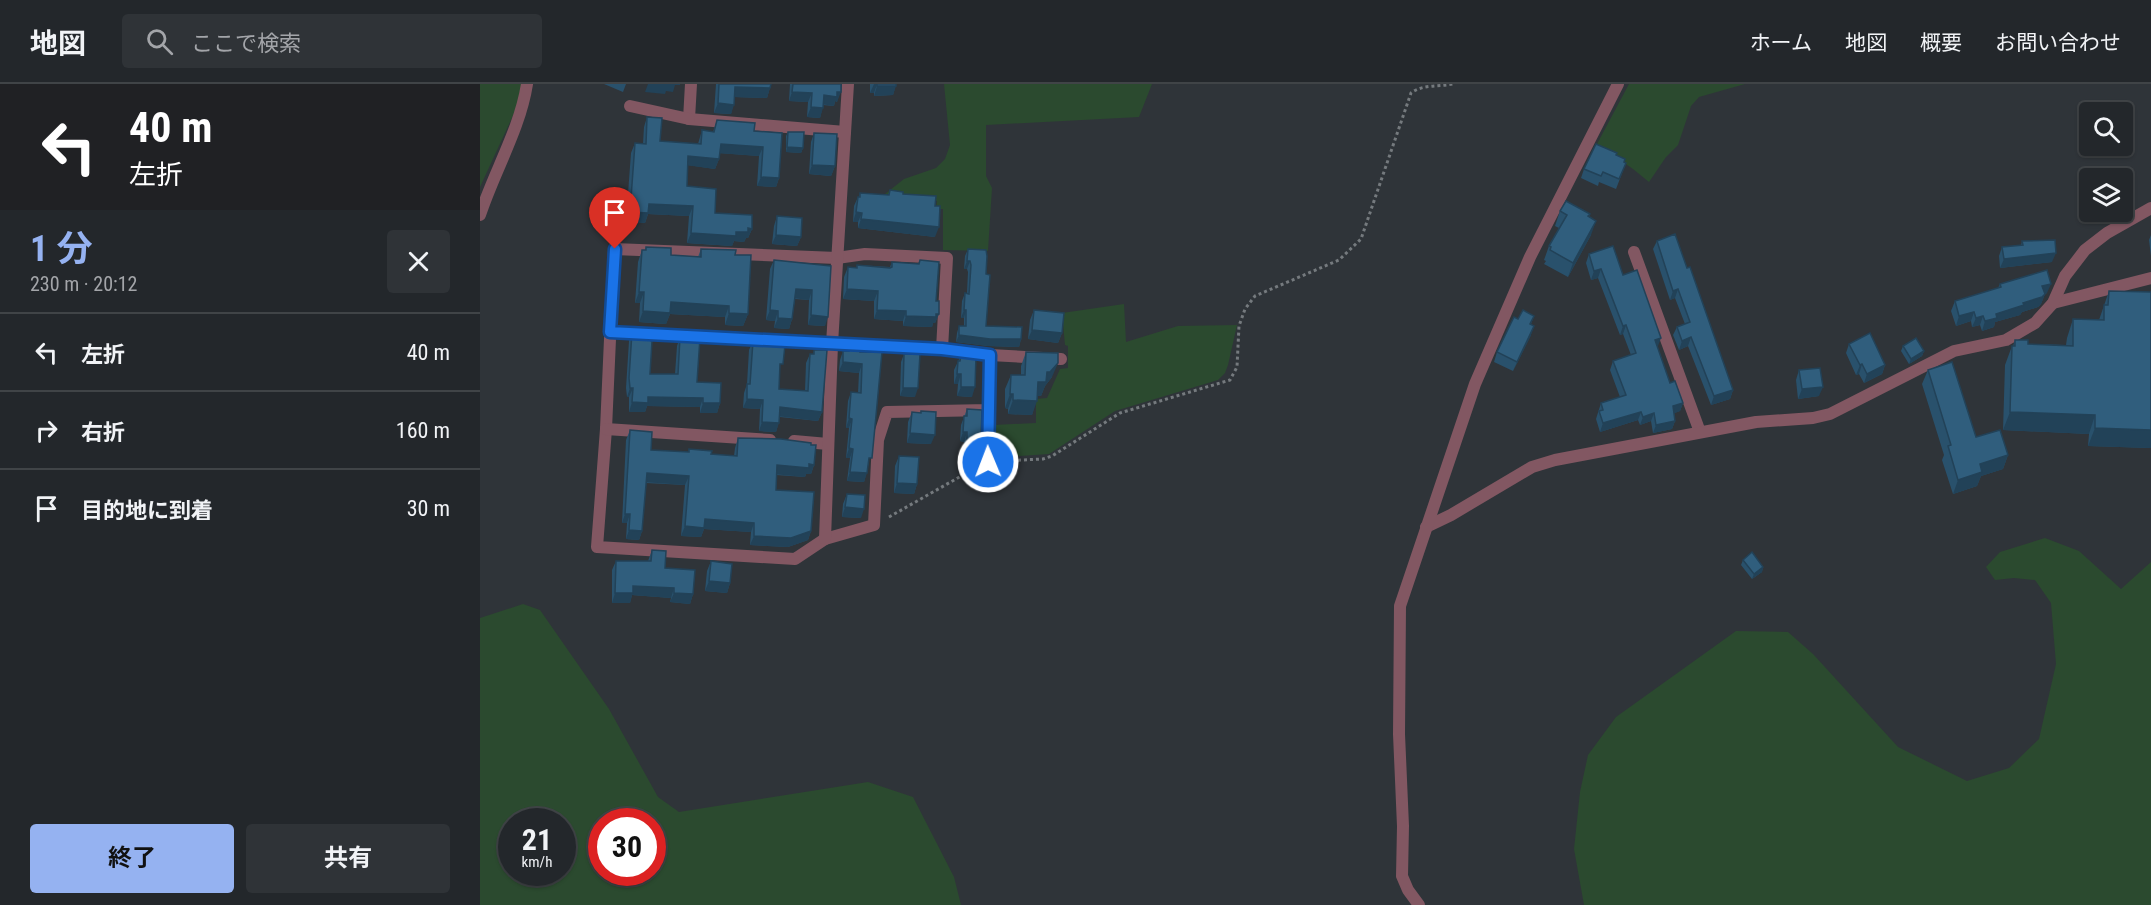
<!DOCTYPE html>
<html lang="ja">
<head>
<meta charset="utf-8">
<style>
	:root { --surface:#23272b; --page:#2f3337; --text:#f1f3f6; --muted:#a3a5a9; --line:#404447; --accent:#95b2f1 }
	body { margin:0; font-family:"Roboto Condensed","Noto Sans JP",sans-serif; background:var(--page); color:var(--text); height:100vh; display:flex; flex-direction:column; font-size:22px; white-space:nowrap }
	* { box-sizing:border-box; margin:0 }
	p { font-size:20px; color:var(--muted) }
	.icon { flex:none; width:33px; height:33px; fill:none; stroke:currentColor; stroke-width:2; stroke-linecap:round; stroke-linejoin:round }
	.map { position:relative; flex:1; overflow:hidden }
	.sheet { display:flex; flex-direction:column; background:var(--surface); width:480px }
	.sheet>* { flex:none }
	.hud { background:#202124; color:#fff; overflow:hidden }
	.buttons { position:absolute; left:1599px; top:18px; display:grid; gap:12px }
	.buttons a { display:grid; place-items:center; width:54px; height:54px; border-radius:6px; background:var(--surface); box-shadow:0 2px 4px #0004,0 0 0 2px var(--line); font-size:30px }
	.speed { position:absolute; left:18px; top:724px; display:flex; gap:12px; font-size:30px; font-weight:700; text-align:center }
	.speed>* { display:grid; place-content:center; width:78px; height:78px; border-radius:50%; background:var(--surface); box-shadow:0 2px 4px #0004,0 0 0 2px var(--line); line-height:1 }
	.speed small { font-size:15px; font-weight:400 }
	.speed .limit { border:9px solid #d22; background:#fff; color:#111 }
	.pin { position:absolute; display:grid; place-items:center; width:51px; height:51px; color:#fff; margin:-62px -26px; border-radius:50% 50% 50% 0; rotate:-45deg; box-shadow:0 0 6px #0007 }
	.pin .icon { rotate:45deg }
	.me { position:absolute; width:66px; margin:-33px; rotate:359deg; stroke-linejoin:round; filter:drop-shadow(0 0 4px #0008) }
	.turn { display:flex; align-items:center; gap:21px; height:126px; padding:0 30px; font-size:27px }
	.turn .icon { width:78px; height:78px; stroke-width:2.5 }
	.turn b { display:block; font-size:42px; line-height:51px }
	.round { display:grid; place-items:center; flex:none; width:63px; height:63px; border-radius:6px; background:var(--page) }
	.summary { display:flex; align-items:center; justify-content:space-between; height:102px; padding:0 30px }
	h1 { font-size:36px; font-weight:700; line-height:45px; color:var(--accent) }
	.cta { display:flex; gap:12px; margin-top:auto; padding:12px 30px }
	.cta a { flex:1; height:69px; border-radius:6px; background:var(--accent); color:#111; font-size:24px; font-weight:700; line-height:69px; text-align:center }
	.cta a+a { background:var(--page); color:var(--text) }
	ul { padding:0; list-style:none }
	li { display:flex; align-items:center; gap:18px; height:78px; padding:0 30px; border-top:2px solid var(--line) }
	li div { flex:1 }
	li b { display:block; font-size:22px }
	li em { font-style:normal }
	header { display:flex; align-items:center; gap:36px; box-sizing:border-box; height:84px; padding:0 30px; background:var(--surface); border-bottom:2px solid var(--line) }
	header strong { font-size:28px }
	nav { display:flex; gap:33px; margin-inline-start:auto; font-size:21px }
	.search { width:420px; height:54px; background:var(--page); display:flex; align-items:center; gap:15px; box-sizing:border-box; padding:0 21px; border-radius:6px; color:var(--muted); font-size:22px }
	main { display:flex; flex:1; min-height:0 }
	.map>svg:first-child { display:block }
	.green { fill:#2b4a2f; fill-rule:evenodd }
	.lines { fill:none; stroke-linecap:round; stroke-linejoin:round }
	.path { stroke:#757a7e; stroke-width:3; stroke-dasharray:3 3; stroke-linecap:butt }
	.minor { stroke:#825762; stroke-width:12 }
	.wall { fill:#29516c }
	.shaded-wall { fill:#224258 }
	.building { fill:#305e7d; stroke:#224258; stroke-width:1.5 }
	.route-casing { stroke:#114b97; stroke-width:15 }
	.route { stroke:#1a73e8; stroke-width:10 }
</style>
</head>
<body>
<header>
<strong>地図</strong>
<div class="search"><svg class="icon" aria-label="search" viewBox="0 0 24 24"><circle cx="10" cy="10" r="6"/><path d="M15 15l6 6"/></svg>ここで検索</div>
<nav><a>ホーム</a><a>地図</a><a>概要</a><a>お問い合わせ</a></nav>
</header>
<main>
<section class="sheet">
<div class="hud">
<div class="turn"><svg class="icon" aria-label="left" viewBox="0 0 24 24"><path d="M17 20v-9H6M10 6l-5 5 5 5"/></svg><div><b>40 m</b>左折</div></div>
</div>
<div class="summary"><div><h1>1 分</h1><p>230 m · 20:12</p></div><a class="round"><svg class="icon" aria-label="close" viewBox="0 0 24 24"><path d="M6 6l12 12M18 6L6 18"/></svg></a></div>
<ul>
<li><svg class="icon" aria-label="left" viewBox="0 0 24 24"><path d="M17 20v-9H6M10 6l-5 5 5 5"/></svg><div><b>左折</b></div><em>40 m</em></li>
<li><svg class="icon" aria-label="right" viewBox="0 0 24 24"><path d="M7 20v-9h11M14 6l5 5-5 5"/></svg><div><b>右折</b></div><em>160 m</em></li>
<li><svg class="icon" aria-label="arrive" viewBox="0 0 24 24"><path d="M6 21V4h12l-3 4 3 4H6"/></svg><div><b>目的地に到着</b></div><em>30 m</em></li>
</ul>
<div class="cta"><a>終了</a><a>共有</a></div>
</section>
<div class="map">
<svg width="1671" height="821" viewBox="0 0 1671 821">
	<rect width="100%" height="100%" fill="#2f3439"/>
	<g class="green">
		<polygon points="0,0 42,0 36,25 0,103"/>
		<polygon points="464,0 672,0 659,33 506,41 506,92 512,104 508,167 463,166 463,125 456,125 457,117 405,110 424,95 456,84 465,75 470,61"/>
		<polygon points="1149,0 1265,0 1219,13 1211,22 1198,61 1186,73 1169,98 1153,85 1117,60"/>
		<polygon points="644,220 646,258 698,242 757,241 748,281 745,289 738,296 635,327 569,370 513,374 514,341 556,339 556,315 567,314 580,285 588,284 588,262 585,261 582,229"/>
		<polygon points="1565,454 1599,467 1641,505 1671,478 1671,821 1104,821 1094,765 1100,708 1108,671 1136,633 1256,547 1308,548 1333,570 1418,663 1487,697 1529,684 1559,655 1576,580 1571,519 1555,496 1534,494 1515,496 1506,483 1520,468"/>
		<path d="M43,520l17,6 69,99 49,88 21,15 189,-30 45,15 41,80 7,28h-481v-287zM32,738h50v51h-50zM122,738h50v51h-50z"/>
	</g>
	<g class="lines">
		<g class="path">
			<path d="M520,377l43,-2 9,-3 68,-43 110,-33 7,-13 2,-41 6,-17 10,-13 84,-36 22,-21 50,-146c12,-9 27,-6 42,-9"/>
			<polyline points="409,433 497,383"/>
		</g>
		<g class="minor">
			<polyline points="211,0 209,35 365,48"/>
			<polyline points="150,22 209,35"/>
			<path d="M0,131c14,-43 40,-86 47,-131"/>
			<polyline points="1154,168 1220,348"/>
			<polyline points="1573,219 1671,194"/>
			<polyline points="130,248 462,265 510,271 581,275"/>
			<polyline points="462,265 467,174 385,170 357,174 134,165 126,345 117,463 315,475 345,455 394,441 398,356 407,328 508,326 510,271"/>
			<polyline points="508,326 508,378"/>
			<polyline points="126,345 290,356"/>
			<polyline points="314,357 348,360"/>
			<polyline points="946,443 971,431 1052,383 1075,376 1276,338 1333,334 1350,330 1474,267 1526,256 1555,239 1573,219 1585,192 1605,166 1627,149 1671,124"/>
			<polyline points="345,455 352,260 368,0"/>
			<polyline points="939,821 928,806 922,792 923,742 919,650 920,522 995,300 1050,173 1138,0"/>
		</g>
	</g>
	<g class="wall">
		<polygon points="124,0 146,0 143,8"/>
		<polygon points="236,0 291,0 287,14 255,13 251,30 234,29"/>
		<polygon points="310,0 361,0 357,18 355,17 354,22 343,21 340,34 327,33 328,18 309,17"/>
		<polygon points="390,0 416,0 413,11 394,12 394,9 390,9"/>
		<polygon points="167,33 180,57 218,60 222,46 233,48 237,36 274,47 299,94 296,103 277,102 279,72 239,69 239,75 235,85 208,81 207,102 235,129 272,145 268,154 266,154 264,158 254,157 252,162 207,159 209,132 168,130 165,139 146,137 151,69 155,59 163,60 164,43"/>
		<polygon points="308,48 323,64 321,69 306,68 306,52"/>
		<polygon points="334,49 355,82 351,92 329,90 331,58"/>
		<polygon points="1136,71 1146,79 1136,105 1119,98 1118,102 1101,94 1104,85"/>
		<polygon points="410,106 423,110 455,153 378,144 378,138 373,138 374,122 378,113 379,113 380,109 408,111"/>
		<polygon points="1080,127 1110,130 1109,133 1111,151 1088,193 1064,180 1066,177 1064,176 1069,162 1079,144 1075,142"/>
		<polygon points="297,132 321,153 317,162 292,160 294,142"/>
		<polygon points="1671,151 1671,172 1669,156"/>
		<polygon points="1177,157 1253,306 1250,315 1231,321 1208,262 1199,266 1193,251 1197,243 1205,240 1195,214 1190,216 1173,165"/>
		<polygon points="1542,157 1572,178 1520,184 1519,172 1522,163 1541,161"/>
		<polygon points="166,163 191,171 218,173 221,165 255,171 268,230 263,242 245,241 245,233 190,230 186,240 159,238 160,219 155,219 158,178 162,166 165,166"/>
		<polygon points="488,165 506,190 506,242 541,255 539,263 508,262 476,258 477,249 479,242 484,242 484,234 481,234 482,217 485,209 487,209 488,188 487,185 484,185 485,172"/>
		<polygon points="1109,170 1143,191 1178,262 1177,263 1190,299 1203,319 1200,327 1194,329 1195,337 1192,345 1173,349 1171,337 1160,341 1158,336 1120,348 1116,335 1121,319 1140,313 1130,286 1133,277 1151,271 1143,250 1140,251 1118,194 1111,196 1106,179"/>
		<polygon points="294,176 351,182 345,242 328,241 329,216 315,215 312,235 309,245 294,244 295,237 286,236 290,185"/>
		<polygon points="440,176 456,217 459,230 455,239 453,239 452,243 423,242 423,237 394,235 394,217 363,215 364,193 368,183 376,184 377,181 410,183 412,178 438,180"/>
		<polygon points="1520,200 1567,209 1565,210 1561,220 1558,223 1542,228 1540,231 1515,238 1514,243 1502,247 1500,241 1492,243 1491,237 1476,242 1471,227 1475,217 1518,204"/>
		<polygon points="1629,207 1671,208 1671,364 1608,362 1609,350 1523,346 1525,281 1532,262 1533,262 1535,256 1548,260 1586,261 1587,254 1593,235 1619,236"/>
		<polygon points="554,226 582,249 578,259 548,255 550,236"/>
		<polygon points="1054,232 1051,240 1051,251 1033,287 1014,278 1017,268 1038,235"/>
		<polygon points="152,248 169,256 170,290 195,290 197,262 200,253 217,298 240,319 237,329 220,329 220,323 167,322 165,328 149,328 149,313 147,313 146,304 149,257"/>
		<polygon points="273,257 299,289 299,305 325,307 326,279 330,270 333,270 334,266 342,328 338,337 300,333 296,348 279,347 280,325 263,324 264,309 267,300 269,266"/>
		<polygon points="1369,260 1405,281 1402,290 1384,299 1379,290 1376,291 1366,269"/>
		<polygon points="1423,262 1444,267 1442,272 1429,280 1421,267"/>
		<polygon points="363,267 402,268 388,383 384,398 367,397 370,374 366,374 369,344 366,344 368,317 371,308 378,309 379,289 359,287 360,276"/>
		<polygon points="546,268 572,293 565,302 561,312 557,312 552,331 528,330 528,325 525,324 525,305 531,291 541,291 541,282"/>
		<polygon points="424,270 435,313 420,312 421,278"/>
		<polygon points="481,271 492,313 477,312 478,300 474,300 474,286"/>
		<polygon points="1319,286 1339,312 1318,315 1316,296"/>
		<polygon points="1448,286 1496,353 1528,371 1523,385 1501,392 1497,402 1473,410 1462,376 1464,371 1442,300"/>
		<polygon points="487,325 501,357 497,367 483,366 484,358 480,357 481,341"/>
		<polygon points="441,327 451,360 427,359 428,338 432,328 440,329"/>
		<polygon points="150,346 171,366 208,368 209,365 231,370 254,372 255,364 258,354 334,381 331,390 326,390 325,393 296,391 296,406 331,447 328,456 308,463 270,461 271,448 224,445 221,453 201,452 205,401 166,399 162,447 159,456 146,455 147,439 142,439 146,356"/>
		<polygon points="419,372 437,400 434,410 414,409 415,382"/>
		<polygon points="367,410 381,434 362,433 363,420"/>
		<polygon points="172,466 185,484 213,510 210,520 190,518 191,514 152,511 150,519 132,519 132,486 136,477 168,477"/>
		<polygon points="1263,476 1283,483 1282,488 1272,495 1261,481"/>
		<polygon points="231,477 250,499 247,509 225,507 227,487"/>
	</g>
	<g class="shaded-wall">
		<polygon points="168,0 200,0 200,1 195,1 193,8 186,7 185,10 165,8"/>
		<polygon points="394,0 397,0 394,9 390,9"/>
		<polygon points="397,2 416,2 413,11 394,12"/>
		<polygon points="255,3 290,4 287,14 252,13"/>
		<polygon points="312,8 332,9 328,18 309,17"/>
		<polygon points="357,8 361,8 357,18 355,17 354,22 341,20 344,11"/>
		<polygon points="238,19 254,21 251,30 234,29"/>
		<polygon points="331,23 343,24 340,34 327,33"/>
		<polygon points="241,60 283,63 279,72 237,69"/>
		<polygon points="307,63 323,64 321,69 306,68"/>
		<polygon points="208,72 239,75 235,85 205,81"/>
		<polygon points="332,81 355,82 351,92 329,90"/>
		<polygon points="281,93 299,94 296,103 277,102"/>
		<polygon points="169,120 213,122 209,132 168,130 165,139 146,137 150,128"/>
		<polygon points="376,128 382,129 378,138 373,138"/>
		<polygon points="381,135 459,143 455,153 378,144"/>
		<polygon points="1116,137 1111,151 1088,193 1093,179"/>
		<polygon points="268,144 272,145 268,154 266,154 264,158 254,157 252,162 207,159 211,149 256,148"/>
		<polygon points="296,151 321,153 317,162 292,160"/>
		<polygon points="1576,169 1572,178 1520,184 1524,175"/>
		<polygon points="487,177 490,177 487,185 484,185"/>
		<polygon points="1121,185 1118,194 1111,196 1114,187"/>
		<polygon points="1571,200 1567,209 1559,212 1562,202"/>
		<polygon points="316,205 332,206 329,216 313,214"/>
		<polygon points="367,205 398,207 394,217 363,215"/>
		<polygon points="1198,205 1195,214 1190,216 1193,207"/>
		<polygon points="159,208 164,208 160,219 155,219"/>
		<polygon points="1565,210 1561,220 1558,223 1542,228 1540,231 1515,238 1514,243 1502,247 1505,237 1516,230"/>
		<polygon points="191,218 249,222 245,233 190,230 186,240 159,238 163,227"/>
		<polygon points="290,226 298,227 295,237 286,236"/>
		<polygon points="397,226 426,227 423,237 394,235"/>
		<polygon points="484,226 486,226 484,234 481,234"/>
		<polygon points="1494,228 1491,237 1476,242 1479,232"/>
		<polygon points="249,229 268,230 263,242 245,241"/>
		<polygon points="456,230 459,230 455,239 453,239 452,243 423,242 426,232"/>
		<polygon points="331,231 348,233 345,242 328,241"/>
		<polygon points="1503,232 1500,241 1492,243 1496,234"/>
		<polygon points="298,234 312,235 309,245 294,244"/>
		<polygon points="1146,241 1143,250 1140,251 1143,242"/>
		<polygon points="1054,242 1051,251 1033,287 1037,278"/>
		<polygon points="552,246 582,249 578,259 548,255"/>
		<polygon points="479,251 541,255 539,263 508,262 476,258"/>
		<polygon points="1211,253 1208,262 1199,266 1202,257"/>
		<polygon points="1181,254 1178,262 1171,265 1175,256"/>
		<polygon points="1444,267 1442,272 1429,280 1431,275"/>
		<polygon points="363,278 382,280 379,289 359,287"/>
		<polygon points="578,279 572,293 565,302 561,312 553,312 558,298 567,288"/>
		<polygon points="1382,280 1379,290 1376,291 1380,281"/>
		<polygon points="1405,281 1402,290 1384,299 1387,290"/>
		<polygon points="477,290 481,290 478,300 474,300"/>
		<polygon points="481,303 495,303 492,313 477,312"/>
		<polygon points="1343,303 1339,312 1318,315 1322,305"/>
		<polygon points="150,304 153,304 149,313 147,313"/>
		<polygon points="423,304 438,304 435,313 420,312"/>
		<polygon points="1253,306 1250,315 1231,321 1234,312"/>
		<polygon points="530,310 533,310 528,325 525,324"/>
		<polygon points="168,313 223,314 220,323 167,322 165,328 149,328 152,318"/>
		<polygon points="267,315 283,316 280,325 263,324"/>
		<polygon points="533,316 557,317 552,331 528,330"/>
		<polygon points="223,319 240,319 237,329 220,329"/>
		<polygon points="1203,319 1200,327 1190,331 1193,322"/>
		<polygon points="300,323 342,328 338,337 297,332"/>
		<polygon points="1161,328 1158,336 1120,348 1123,339"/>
		<polygon points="1530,328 1615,331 1609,350 1523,346"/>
		<polygon points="1174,329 1171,337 1160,341 1163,333"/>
		<polygon points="369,334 372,335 369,344 366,344"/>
		<polygon points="1195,337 1192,345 1173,349 1176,341"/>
		<polygon points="282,338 299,339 296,348 279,347"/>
		<polygon points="1615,344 1671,346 1671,364 1608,362"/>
		<polygon points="483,348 487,348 484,358 480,357"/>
		<polygon points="430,349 455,351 451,360 427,359"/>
		<polygon points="487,356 501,357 497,367 483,366"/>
		<polygon points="369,364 373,365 370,374 366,374"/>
		<polygon points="1528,371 1523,385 1501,392 1497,402 1473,410 1478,396 1500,380"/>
		<polygon points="329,380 334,381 331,390 326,390 325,393 293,390 297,381"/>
		<polygon points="370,388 387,389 384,398 367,397"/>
		<polygon points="167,389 209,392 205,401 164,398"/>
		<polygon points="417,399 437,400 434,410 414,409"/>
		<polygon points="365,423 384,425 381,434 362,433"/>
		<polygon points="145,430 150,430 147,439 142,439"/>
		<polygon points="225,435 274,439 271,448 224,445 221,453 201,452 205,442"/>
		<polygon points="149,446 162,447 159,456 146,455"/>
		<polygon points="331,447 328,456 308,463 270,461 274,452"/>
		<polygon points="1283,483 1282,488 1272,495 1274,490"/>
		<polygon points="229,497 250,499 247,509 225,507"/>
		<polygon points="153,502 194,504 191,514 152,511 150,519 132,519 135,509"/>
		<polygon points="194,509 213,510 210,520 190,518"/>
	</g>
	<g class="building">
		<polygon points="239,0 291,0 290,4 255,3 254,21 238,19"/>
		<polygon points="313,0 361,0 361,8 357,8 357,13 344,11 343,24 331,23 332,9 312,8"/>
		<rect x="397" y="0" width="19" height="2"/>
		<polygon points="167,33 182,34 180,57 221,60 222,46 234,48 237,36 275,39 274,47 302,49 299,94 281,93 283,63 241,60 239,75 208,72 207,102 236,105 235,129 272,131 272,145 268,144 268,148 256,148 256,152 211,149 213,122 169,120 168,129 150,128 155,59 166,60"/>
		<polygon points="308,48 324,48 323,64 307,63"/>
		<polygon points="334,49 357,50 355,82 332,81"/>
		<polygon points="1116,60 1137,69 1136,71 1145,75 1144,78 1146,79 1139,95 1123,88 1121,92 1104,85"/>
		<polygon points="410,106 423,108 423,110 456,112 455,122 460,122 459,143 381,135 382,129 376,128 378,113 380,113 380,109 409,111"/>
		<polygon points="1086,117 1110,130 1108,132 1116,137 1093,179 1070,166 1071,163 1069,162 1087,131 1080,127"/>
		<polygon points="297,132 322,134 321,153 296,151"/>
		<polygon points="1195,150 1207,184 1210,183 1253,306 1234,312 1211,253 1202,257 1197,243 1210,238 1198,205 1193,207 1177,157"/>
		<polygon points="1575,156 1576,169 1524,175 1522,163 1543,161 1542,157"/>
		<polygon points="1133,162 1143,191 1157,186 1181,254 1175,256 1190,299 1195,297 1203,319 1193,322 1195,337 1176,341 1174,329 1163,333 1161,328 1123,339 1119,327 1123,326 1121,319 1146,311 1133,277 1156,269 1146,241 1143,242 1121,185 1114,187 1109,170"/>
		<polygon points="166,163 191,164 191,171 221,173 221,165 256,166 255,171 271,171 268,230 249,229 249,222 191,218 190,229 163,227 164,208 159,208 162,166 166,166"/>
		<polygon points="488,165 506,166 507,172 506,190 510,191 506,242 542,243 541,255 510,255 479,251 479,242 486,242 486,226 484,226 485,209 489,210 491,181 490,177 487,177"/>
		<polygon points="294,176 351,182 348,233 331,231 332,206 316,205 312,235 298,234 298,227 290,226"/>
		<polygon points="440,176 459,178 456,217 459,217 459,230 456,230 456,233 426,232 426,227 397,226 398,207 367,205 368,183 377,184 377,181 410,184 412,183 412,178 439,180"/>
		<polygon points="1567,186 1571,200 1562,202 1565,210 1562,213 1543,219 1544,221 1516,230 1517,234 1505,237 1503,232 1496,234 1494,228 1479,232 1475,217 1521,203 1520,200"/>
		<polygon points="1629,207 1671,208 1671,346 1615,344 1615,331 1530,328 1532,262 1535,262 1535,256 1548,256 1548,260 1593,262 1593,235 1624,236 1624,221 1628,221"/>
		<polygon points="554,226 584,229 582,249 552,246"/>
		<polygon points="1043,226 1054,232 1050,240 1054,242 1037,278 1017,268 1034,233 1038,235"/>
		<polygon points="152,248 169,249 169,256 172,257 170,290 198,290 200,253 220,254 217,298 241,299 240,319 223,319 223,314 168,313 168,319 152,318 153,304 150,304 149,294"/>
		<polygon points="1390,249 1405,281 1387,290 1382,280 1380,281 1369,260"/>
		<polygon points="1436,254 1444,267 1431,275 1423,262"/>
		<polygon points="273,257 305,261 303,280 300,280 299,305 328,307 330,270 334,270 334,266 347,266 342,328 300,323 299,339 282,338 283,316 267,315 267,300 270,300"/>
		<polygon points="375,259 381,260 380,268 402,268 392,374 389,374 387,389 370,388 373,365 369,364 372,335 369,334 371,308 381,309 382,280 363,278 363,267 369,267"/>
		<polygon points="546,268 578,269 578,279 570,288 567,288 566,298 558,298 557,317 533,316 533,310 530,310 531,291 545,291"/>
		<polygon points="424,270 440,270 438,304 423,304"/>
		<polygon points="481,271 496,272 495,303 481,303 481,290 477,290 478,277 480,277"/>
		<polygon points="1472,278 1496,353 1520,346 1528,371 1500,380 1502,388 1478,396 1468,362 1471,361 1448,286"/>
		<polygon points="1340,284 1343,303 1322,305 1319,286"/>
		<polygon points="487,325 502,326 501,357 487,356 487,348 483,348 484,332 487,332"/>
		<polygon points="441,327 456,328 455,351 430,349 432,328 441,329"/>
		<polygon points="150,346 172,348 171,366 209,368 209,365 232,367 231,370 257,372 258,354 301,355 331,359 331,361 336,361 334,381 329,380 329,384 297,381 296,406 334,408 331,447 311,454 274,452 274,439 225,435 224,444 205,442 209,392 167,389 162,447 149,446 150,430 145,430"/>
		<polygon points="419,372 439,373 437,400 417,399"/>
		<polygon points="367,410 385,411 384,425 365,423"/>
		<polygon points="172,466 186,467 185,484 215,486 213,510 194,509 194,504 153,502 153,509 135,509 136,477 171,477"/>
		<polygon points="1272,468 1283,483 1274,490 1263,476"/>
		<polygon points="231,477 252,480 250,499 229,497"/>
	</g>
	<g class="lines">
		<defs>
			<polyline id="route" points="135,165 130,248 462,265 510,271 508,378"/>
		</defs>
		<use href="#route" class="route-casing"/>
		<use href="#route" class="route"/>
	</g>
</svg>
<div class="buttons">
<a><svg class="icon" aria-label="search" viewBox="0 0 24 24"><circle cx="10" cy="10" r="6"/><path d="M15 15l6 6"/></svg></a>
<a><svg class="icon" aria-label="layers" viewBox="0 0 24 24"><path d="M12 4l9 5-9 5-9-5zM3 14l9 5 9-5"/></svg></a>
</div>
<div class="speed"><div>21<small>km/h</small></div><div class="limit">30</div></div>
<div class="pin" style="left:135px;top:165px;background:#d93025"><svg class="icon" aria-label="arrive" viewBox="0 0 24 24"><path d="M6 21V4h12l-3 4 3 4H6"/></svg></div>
<svg class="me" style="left:508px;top:378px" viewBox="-20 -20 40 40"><circle r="17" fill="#1a73e8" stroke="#fff" stroke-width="3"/><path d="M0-11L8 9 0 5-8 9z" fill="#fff"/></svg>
</div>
</main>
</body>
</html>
